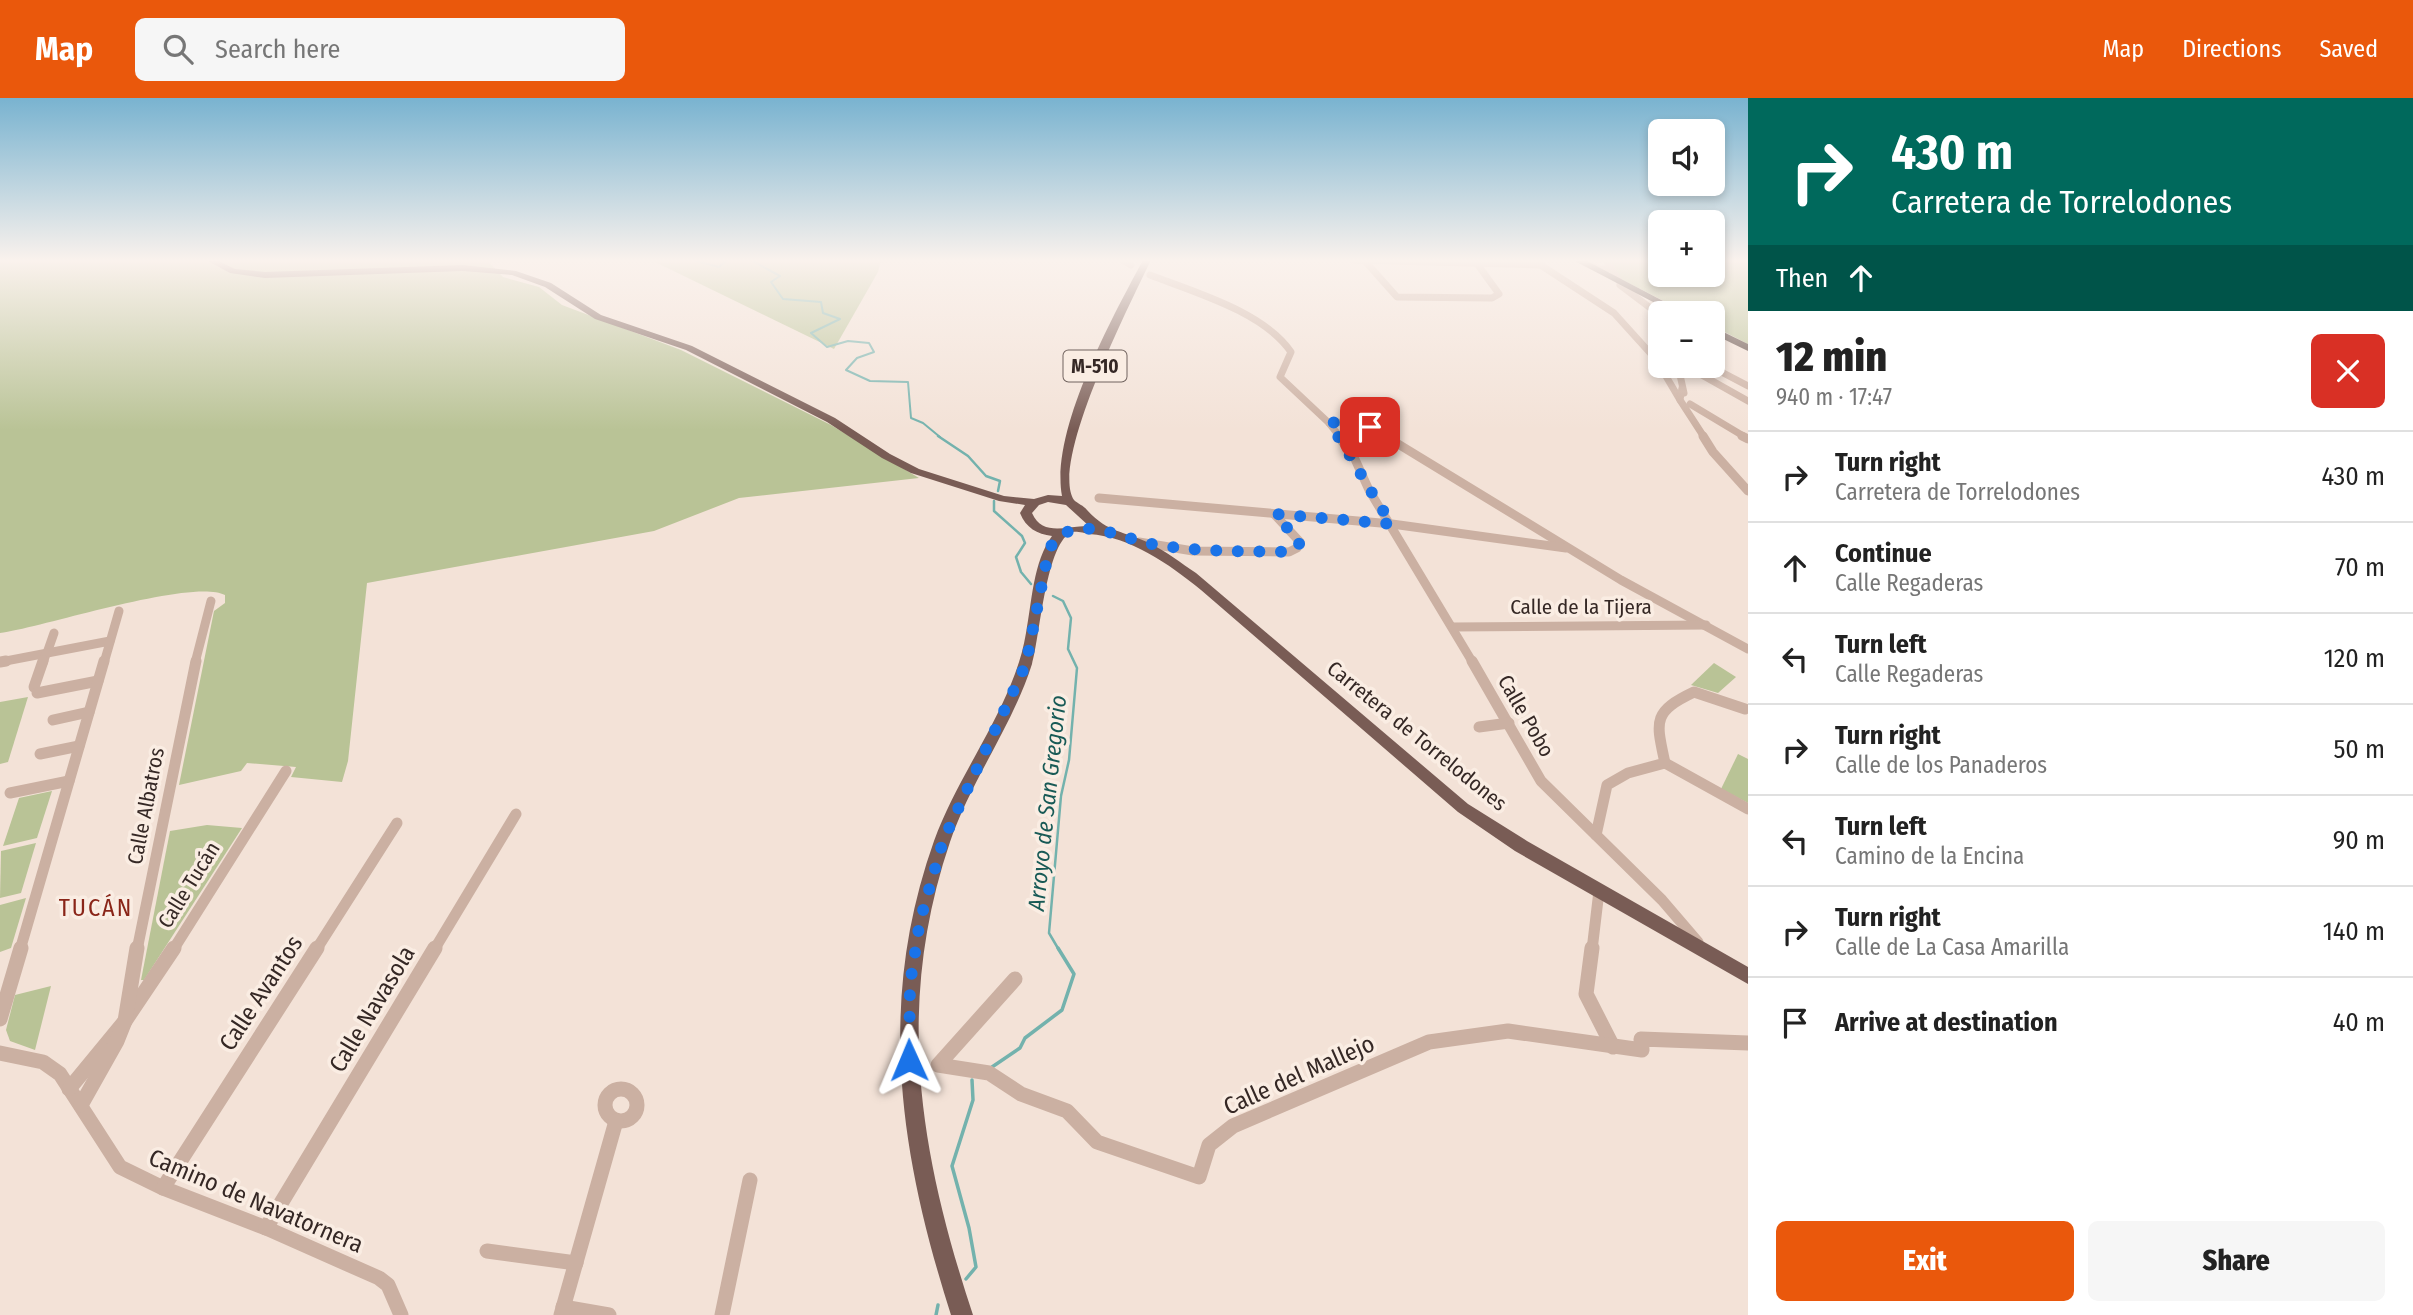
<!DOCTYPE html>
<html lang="en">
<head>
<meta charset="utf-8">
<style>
	:root { --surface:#fff; --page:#f6f6f6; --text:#222; --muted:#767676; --line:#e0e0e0; --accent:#ea580c }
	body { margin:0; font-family:"Fira Sans Condensed",sans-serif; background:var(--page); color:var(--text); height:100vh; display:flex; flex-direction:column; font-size:26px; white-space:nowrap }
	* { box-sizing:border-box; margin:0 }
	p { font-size:23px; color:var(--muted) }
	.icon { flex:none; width:38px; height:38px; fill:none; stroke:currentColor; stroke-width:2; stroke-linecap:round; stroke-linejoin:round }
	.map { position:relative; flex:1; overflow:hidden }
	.details { display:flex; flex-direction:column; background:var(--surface); width:665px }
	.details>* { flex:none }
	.banner { background:#00695c; color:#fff; overflow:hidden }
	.controls { position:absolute; left:1648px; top:21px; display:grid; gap:14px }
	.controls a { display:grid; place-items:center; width:77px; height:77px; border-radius:10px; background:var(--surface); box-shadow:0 4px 10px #0003; font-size:35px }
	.pin { position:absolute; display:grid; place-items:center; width:60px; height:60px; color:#fff; margin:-30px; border-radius:14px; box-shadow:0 4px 10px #0006 }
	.me { position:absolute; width:77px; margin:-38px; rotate:359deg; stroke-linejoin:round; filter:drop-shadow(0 0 5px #0008) }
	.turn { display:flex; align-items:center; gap:24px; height:147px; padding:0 28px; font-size:32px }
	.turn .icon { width:91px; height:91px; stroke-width:2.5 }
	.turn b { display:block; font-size:49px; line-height:60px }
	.then { display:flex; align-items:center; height:66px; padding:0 28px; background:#0003; gap:14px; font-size:26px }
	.round { display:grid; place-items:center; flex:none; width:74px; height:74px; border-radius:10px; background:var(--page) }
	.head { display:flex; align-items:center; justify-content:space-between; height:119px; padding:0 28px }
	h1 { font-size:42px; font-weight:800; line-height:52px }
	.cta { display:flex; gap:14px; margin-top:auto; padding:14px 28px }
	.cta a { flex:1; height:80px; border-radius:10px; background:var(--accent); color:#fff; font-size:28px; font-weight:800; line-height:80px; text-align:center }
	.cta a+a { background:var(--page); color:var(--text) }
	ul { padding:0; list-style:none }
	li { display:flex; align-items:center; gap:21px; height:91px; padding:0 28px; border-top:2px solid var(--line) }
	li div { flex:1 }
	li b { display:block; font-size:26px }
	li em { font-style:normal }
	header { display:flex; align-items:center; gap:42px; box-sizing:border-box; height:98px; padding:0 35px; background:var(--accent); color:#fff }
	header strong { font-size:33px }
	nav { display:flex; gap:38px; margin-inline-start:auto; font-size:24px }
	.search { width:490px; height:63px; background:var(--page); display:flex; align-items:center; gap:18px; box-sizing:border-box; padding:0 24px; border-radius:10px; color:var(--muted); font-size:26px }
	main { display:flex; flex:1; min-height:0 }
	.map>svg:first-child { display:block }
	.green { fill:#b9c396 }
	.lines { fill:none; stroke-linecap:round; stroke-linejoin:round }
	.stream-far2 { stroke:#73b2ad; stroke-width:2 }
	.stream-far1 { stroke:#73b2ad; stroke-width:2.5 }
	.stream { stroke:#73b2ad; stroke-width:3.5 }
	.minor-far3 { stroke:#cbb0a2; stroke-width:7 }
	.minor-far2 { stroke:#cbb0a2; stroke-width:9 }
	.minor-far1 { stroke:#cbb0a2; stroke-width:11 }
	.minor { stroke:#cbb0a2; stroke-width:15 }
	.major { fill:#795c55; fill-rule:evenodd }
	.highway { fill:#57413b; fill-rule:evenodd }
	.route { stroke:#1a73e8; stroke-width:12; stroke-dasharray:0 21.6 }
	.labels { text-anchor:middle; stroke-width:7; stroke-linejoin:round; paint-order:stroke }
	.shield { fill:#faede3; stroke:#70635e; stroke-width:2 }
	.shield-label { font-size:19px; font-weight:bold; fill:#352825 }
	.street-label { font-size:21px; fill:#352825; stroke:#faede3 }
	.water-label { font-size:23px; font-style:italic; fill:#185a56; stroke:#faede3 }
	.quarter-label { font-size:24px; letter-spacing:2px; fill:#8a2518; stroke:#faede3 }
	.near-street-label { font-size:24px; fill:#352825; stroke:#faede3 }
</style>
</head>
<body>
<header>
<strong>Map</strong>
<div class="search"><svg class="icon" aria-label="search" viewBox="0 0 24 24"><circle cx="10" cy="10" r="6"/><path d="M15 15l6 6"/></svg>Search here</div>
<nav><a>Map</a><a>Directions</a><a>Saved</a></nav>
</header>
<main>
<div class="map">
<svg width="1748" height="1217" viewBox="0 0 1748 1217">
	<rect width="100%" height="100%" fill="#f3e2d7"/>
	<g class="green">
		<path d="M0,162h487l16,17 36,10 23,18 119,45 150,75 88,53 -180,20 -85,33 -287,52 -19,178 -6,21 -51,-5 5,-10 -49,-4 -6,8 -62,14 35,-174 11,-8v-8c-33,-17 -181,32 -225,38z"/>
		<polygon points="651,162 881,162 878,174 834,251"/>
		<polygon points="1610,162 1661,162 1661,177 1713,177 1713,162 1748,162 1748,246 1713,228 1713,215 1687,215 1621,181"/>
		<polygon points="1714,565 1736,579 1718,595 1691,587"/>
		<polygon points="28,599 8,664 0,666 0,604"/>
		<polygon points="1738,656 1748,661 1748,705 1721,691"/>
		<polygon points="52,693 37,740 3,748 19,700"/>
		<polygon points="207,727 242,730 144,882 141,882 170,733"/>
		<polygon points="36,745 21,795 0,800 1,753"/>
		<polygon points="26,800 11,850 0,854 0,807"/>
		<polygon points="51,888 35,952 10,943 6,932 15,897"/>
	</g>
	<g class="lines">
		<g class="stream-far2">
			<polyline points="693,162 719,169 727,162"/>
			<polyline points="751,162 780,178 771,184 783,201 821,204 823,215 840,221 811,235 827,249 848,243 869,245 874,254 857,260 846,272 870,283 908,284 911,320 923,325 940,339"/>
		</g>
		<g class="stream-far1">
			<polyline points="938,338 968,358 986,378 1000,383 998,393"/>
			<polyline points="994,403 994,413 1022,438 1025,445 1016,459 1021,474 1031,486"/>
			<polyline points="1053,498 1063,503 1071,520 1068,551 1077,570 1069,662 1061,698 1049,835 1059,852"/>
		</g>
		<g class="stream">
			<polyline points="992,969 1020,950 1025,940 1062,912 1074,876 1058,850"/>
			<polyline points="966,1181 976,1169 969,1130 952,1068 973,1002 972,982"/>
			<polyline points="936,1217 938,1207"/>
		</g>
		<g class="minor-far3">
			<polyline points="1123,162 1131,167"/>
			<polyline points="1354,162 1540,167"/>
			<polyline points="1364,162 1397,199 1492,200 1499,196 1478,167"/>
			<polyline points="1580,162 1598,171 1611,171"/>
			<polyline points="1606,162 1619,183"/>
			<polyline points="1536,164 1614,215 1661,267"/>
			<path d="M1150,177c44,17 114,37 141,77l-11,25 49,46 11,14"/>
			<polyline points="1620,187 1661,218"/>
			<polyline points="1657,263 1680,302"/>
			<polyline points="1678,268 1684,295"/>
			<polyline points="1710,268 1748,288"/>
			<polyline points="1698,269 1700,276 1748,303"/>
			<polyline points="1682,290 1680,302 1704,339"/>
			<polyline points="1690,306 1745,339"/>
			<path d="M1329,325c23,-3 39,3 59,14"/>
		</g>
		<g class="minor-far2">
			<polyline points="1338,338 1354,359 1369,392 1473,565"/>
			<polyline points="1385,338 1621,482 1748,551"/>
			<polyline points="1703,338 1713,354 1748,393"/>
			<polyline points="1742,338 1748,341"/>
			<polyline points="1099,400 1392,426 1566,450"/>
			<polyline points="1139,444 1193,453 1289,454 1297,450 1300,444 1275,417"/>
			<polyline points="1453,529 1706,527"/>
			<polyline points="47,555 54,535"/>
			<polyline points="0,564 110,543"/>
			<polyline points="43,565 46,556"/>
			<polyline points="104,565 119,513"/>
			<polyline points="195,565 211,503"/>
		</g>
		<g class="minor-far1">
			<polyline points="1472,563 1541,683 1662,802 1698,844"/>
			<polyline points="0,564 6,563"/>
			<polyline points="34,589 43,563"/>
			<polyline points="37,595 98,583"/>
			<polyline points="53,622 89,614"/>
			<polyline points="1479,629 1509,625"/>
			<polyline points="40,656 79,648"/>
			<polyline points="1665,665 1748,711"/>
			<polyline points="10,695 69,683"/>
			<path d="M1596,737l11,-50 21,-12 37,-10c-9,-42 -13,-51 29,-71l51,17"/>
			<polyline points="20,852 104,563"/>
			<polyline points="137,852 196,563"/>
			<polyline points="173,852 286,673"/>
			<polyline points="316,852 397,725"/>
			<polyline points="434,852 516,716"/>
			<polyline points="1592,852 1599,793"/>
		</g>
		<g class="minor">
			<polyline points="1592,850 1586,896 1613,949"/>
			<polyline points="1015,881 938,967 989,975 1021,996 1067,1013 1097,1044 1199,1079 1209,1047 1233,1028 1429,944 1508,933 1642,952 1641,941 1748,945"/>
			<polyline points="0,921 21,850"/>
			<polyline points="0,955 43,964 60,976 120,1069 163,1090 266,1130 379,1180 388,1187 401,1217"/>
			<circle cx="621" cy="1007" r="16"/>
			<polyline points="69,991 125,923 174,850"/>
			<polyline points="81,1007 117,943 125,923 137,850"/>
			<polyline points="163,1090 317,850"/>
			<polyline points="266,1130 435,850"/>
			<polyline points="487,1153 576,1165"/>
			<polyline points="563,1209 609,1217"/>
			<polyline points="561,1217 616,1023"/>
			<polyline points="722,1217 750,1082"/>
		</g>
		<path class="major" d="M206,162h10l19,9 30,3 198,-7 53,6 35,12 50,32 91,31 143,72 55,36 29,15 85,27 30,3 14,-4 14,1c-12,-65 50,-178 81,-236h8c-19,40 -102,202 -77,240 3,3 10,6 13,10 22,24 36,20 64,34 16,8 30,19 45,29l272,231 59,37 221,126v17l-233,-133 -57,-39 -257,-222c-32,-26 -70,-53 -112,-56 -4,-1 -13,-3 -16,-2 -27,7 -33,106 -41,132 -20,63 -61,116 -82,178 -56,165 -30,313 23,473h-22c-51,-160 -75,-311 -17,-474 20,-55 55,-103 77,-157 7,-17 12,-33 15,-51 6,-31 7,-71 26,-97 -15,-2 -26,-8 -32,-23l5,-8 -26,-4 -88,-28 -29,-15 -55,-36 -141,-72 -91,-31 -50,-32 -33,-12 -49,-4 -198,7 -35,-5zM1048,404l18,3 23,21c-20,-1 -46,12 -57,-13l7,-8z"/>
		<g class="highway">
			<polygon points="1573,162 1585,162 1686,215 1674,215"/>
			<polygon points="1713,229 1748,246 1748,253 1713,236"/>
		</g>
	</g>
	<linearGradient id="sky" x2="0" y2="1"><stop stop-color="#79b3d0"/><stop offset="0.49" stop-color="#faf2ed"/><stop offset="1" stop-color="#faf2ed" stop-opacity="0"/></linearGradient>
	<rect width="1748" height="332" fill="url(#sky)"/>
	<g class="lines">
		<path class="route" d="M909,962l1,-76 10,-63 23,-80 83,-177 23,-115c8,-12 15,-18 30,-20 25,-3 54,13 79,16 44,7 87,6 131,7l8,-4 3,-6 -25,-28 117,10c-23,-33 -40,-68 -63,-101l16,-2 25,6"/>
	</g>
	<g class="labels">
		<rect class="shield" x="1063.5" y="252.5" width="63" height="31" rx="5"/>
		<g class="shield-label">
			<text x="1095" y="275">M-510</text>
		</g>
		<g class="street-label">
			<text x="1581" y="516">Calle de la Tijera</text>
			<text transform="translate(1526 618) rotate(60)" y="7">Calle Pobo</text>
			<text transform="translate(1417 638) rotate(39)" y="7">Carretera de Torrelodones</text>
			<text transform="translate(146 708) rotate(-79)" y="7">Calle Albatros</text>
			<text transform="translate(189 787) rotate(-58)" y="7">Calle Tucán</text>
		</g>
		<g class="water-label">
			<text transform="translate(1047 705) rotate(-84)" y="8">Arroyo de San Gregorio</text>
		</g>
		<g class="quarter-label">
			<text x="96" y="818">TUCÁN</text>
		</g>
		<g class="near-street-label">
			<text transform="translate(261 895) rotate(-57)" y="8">Calle Avantos</text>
			<text transform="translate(372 911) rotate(-59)" y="8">Calle Navasola</text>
			<text transform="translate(1299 977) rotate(-24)" y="8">Calle del Mallejo</text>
			<text transform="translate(256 1103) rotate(23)" y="8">Camino de Navatornera</text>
		</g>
	</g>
</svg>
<div class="controls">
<a><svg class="icon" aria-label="sound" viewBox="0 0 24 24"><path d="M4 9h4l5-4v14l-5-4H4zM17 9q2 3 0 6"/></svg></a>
<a>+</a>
<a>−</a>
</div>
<div class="pin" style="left:1370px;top:329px;background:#d93025"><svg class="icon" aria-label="arrive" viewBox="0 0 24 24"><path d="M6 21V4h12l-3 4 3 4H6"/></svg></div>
<svg class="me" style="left:909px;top:962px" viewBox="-20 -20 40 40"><path d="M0-17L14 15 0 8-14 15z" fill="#1a73e8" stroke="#fff" stroke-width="4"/></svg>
</div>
<section class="details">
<div class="banner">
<div class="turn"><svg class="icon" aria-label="right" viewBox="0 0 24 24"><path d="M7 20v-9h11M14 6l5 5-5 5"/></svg><div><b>430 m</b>Carretera de Torrelodones</div></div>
<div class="then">Then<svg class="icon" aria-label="ahead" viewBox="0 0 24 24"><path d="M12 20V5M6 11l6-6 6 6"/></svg></div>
</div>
<div class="head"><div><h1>12 min</h1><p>940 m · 17:47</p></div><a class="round" style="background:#d93025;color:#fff"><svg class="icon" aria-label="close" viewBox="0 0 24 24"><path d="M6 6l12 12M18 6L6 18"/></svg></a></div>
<ul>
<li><svg class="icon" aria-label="right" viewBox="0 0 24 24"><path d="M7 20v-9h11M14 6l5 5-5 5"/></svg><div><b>Turn right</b><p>Carretera de Torrelodones</p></div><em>430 m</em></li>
<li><svg class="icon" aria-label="ahead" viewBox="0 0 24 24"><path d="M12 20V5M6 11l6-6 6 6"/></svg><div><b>Continue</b><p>Calle Regaderas</p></div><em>70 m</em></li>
<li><svg class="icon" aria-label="left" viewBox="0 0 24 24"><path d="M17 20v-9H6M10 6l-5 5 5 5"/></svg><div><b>Turn left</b><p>Calle Regaderas</p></div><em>120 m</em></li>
<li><svg class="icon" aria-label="right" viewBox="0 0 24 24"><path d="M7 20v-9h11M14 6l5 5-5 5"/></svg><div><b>Turn right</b><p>Calle de los Panaderos</p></div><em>50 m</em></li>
<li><svg class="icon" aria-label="left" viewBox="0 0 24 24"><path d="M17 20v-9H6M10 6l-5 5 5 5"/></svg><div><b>Turn left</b><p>Camino de la Encina</p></div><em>90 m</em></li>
<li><svg class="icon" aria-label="right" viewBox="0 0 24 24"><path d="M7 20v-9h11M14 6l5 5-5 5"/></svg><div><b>Turn right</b><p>Calle de La Casa Amarilla</p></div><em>140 m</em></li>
<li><svg class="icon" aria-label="arrive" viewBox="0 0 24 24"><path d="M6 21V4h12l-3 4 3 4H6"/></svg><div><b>Arrive at destination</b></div><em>40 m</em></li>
</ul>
<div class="cta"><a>Exit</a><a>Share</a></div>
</section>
</main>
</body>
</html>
